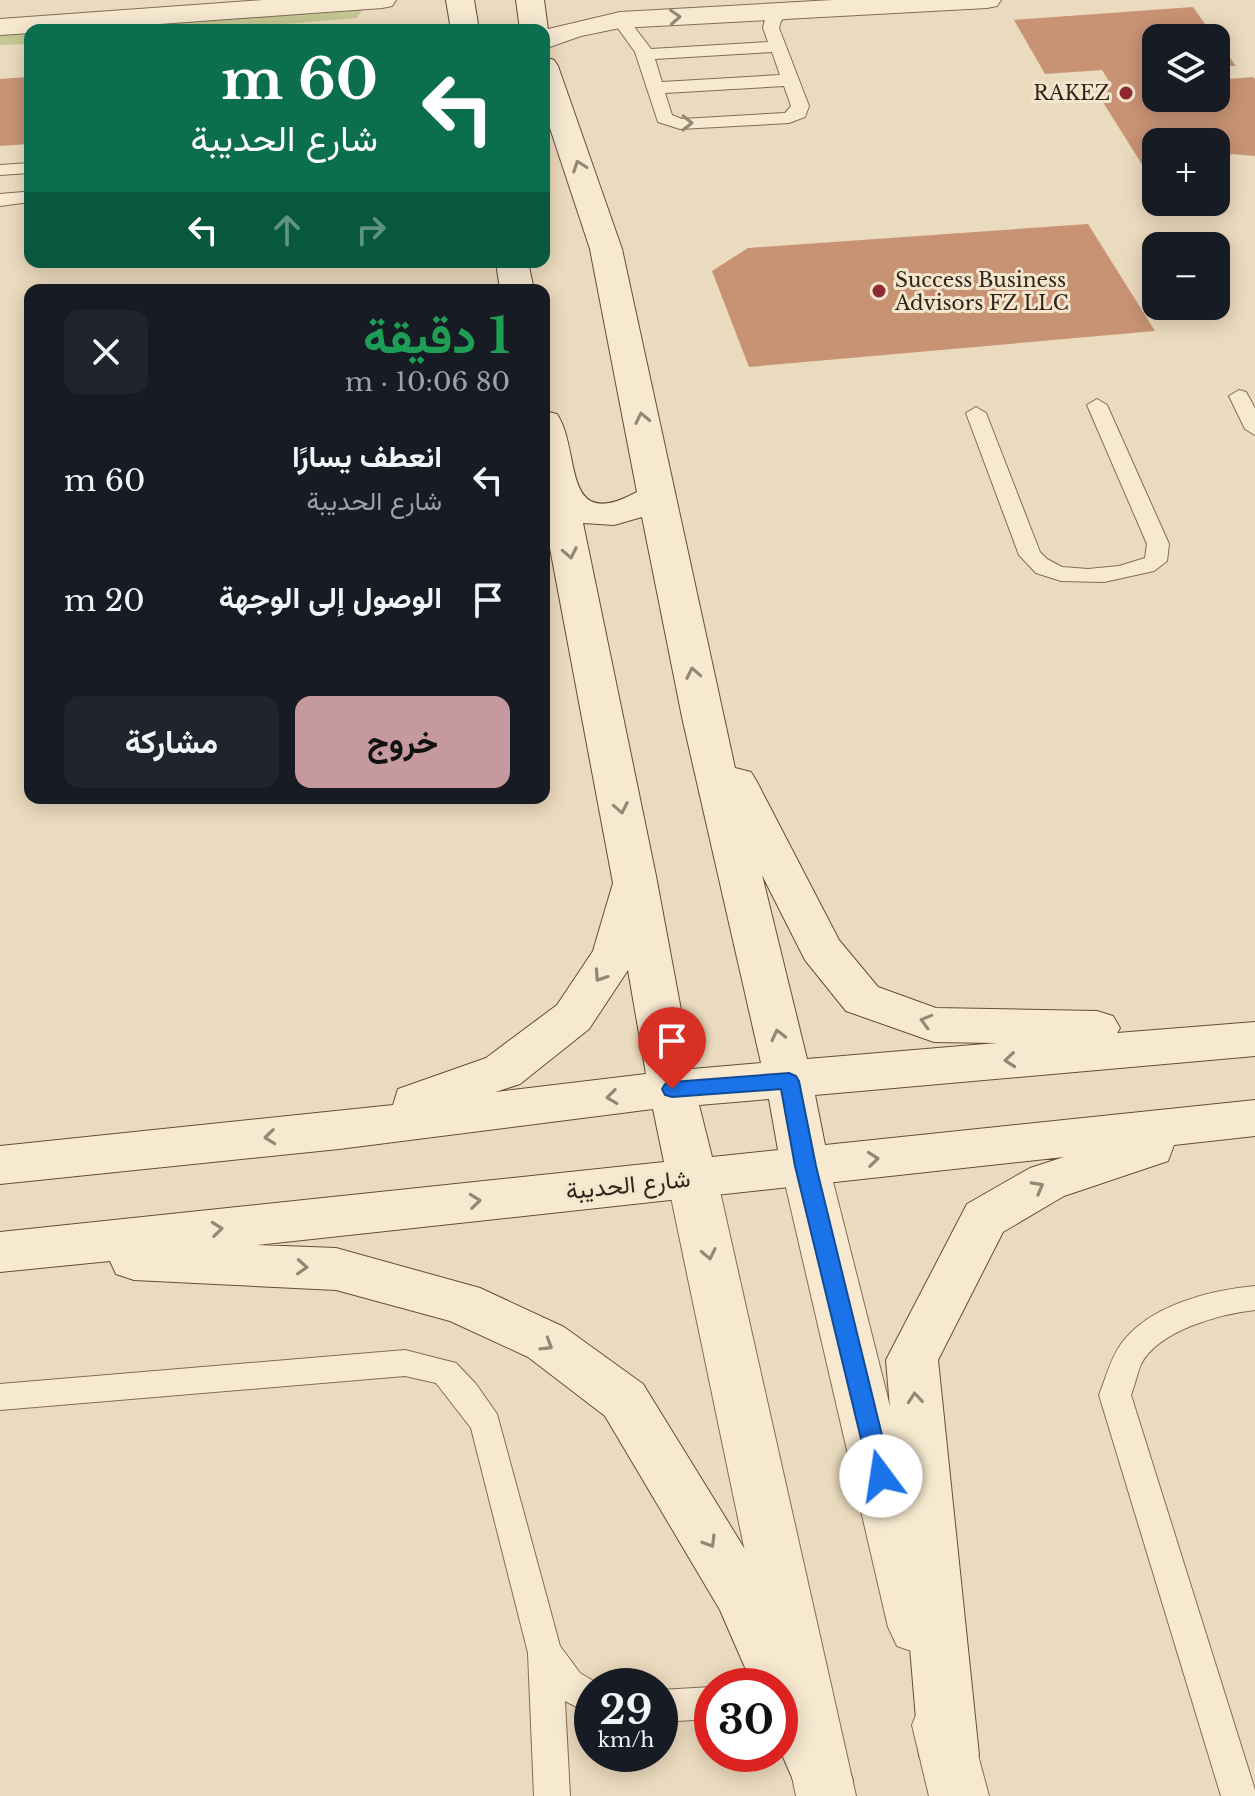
<!DOCTYPE html>
<html lang="ar">
<head>
<meta charset="utf-8">
<style>
	:root { --surface:#171b24; --page:#20242c; --text:#f1f3f6; --muted:#9ea1a6; --accent:#c5999d }
	body { margin:0; font-family:"Libre Baskerville",Vazirmatn,serif; background:var(--page); color:var(--text); direction:rtl; height:100vh; display:flex; flex-direction:column; font-size:30px; white-space:nowrap }
	* { box-sizing:border-box; margin:0 }
	p { font-size:26px; color:var(--muted) }
	.icon { flex:none; width:44px; height:44px; fill:none; stroke:currentColor; stroke-width:2; stroke-linecap:round; stroke-linejoin:round }
	.map { position:relative; flex:1; overflow:hidden; direction:ltr }
	.details { position:absolute; left:24px; top:284px; width:526px; height:520px; display:flex; flex-direction:column; background:var(--surface); border-radius:16px; box-shadow:0 4px 20px #0003; direction:rtl }
	.details>* { flex:none }
	.hud { position:absolute; left:24px; top:24px; width:526px; height:244px; border-radius:16px; box-shadow:0 4px 20px #0003; direction:rtl; background:#0b6e4f; color:#fff; overflow:hidden }
	.controls { position:absolute; left:1142px; top:24px; display:grid; gap:16px }
	.controls a { display:grid; place-items:center; width:88px; height:88px; border-radius:16px; background:var(--surface); box-shadow:0 4px 20px #0003; font-size:40px }
	.speed { position:absolute; left:574px; top:1668px; display:flex; gap:16px; font-size:40px; font-weight:700; text-align:center }
	.speed>* { display:grid; place-content:center; width:104px; height:104px; border-radius:50%; background:var(--surface); box-shadow:0 4px 20px #0003; line-height:1 }
	.speed small { font-size:20px; font-weight:400 }
	.speed .limit { border:12px solid #d22; background:#fff; color:#111 }
	.pin { position:absolute; display:grid; place-items:center; width:68px; height:68px; color:#fff; margin:-82px -34px; border-radius:50% 50% 50% 0; rotate:-45deg; box-shadow:0 0 8px #0007 }
	.pin .icon { rotate:45deg }
	.me { position:absolute; width:88px; margin:-44px; rotate:346deg; stroke-linejoin:round; filter:drop-shadow(0 0 6px #0008) }
	.turn { display:flex; align-items:center; gap:28px; height:168px; padding:0 40px; font-size:36px }
	.turn .icon { width:104px; height:104px; stroke-width:2.5 }
	.turn b { display:block; font-size:56px; line-height:68px }
	.lanes { display:flex; align-items:center; height:76px; padding:0 40px; background:#0003; justify-content:center; gap:40px; direction:ltr }
	.lanes .off { opacity:.35 }
	.round { display:grid; place-items:center; flex:none; width:84px; height:84px; border-radius:16px; background:var(--page) }
	.head { display:flex; align-items:center; justify-content:space-between; height:136px; padding:0 40px }
	h1 { font-size:48px; font-weight:700; line-height:60px; color:#1e9e55 }
	.primary-button { display:flex; gap:16px; margin-top:auto; padding:16px 40px }
	.primary-button a { flex:1; height:92px; border-radius:16px; background:var(--accent); color:#111; font-size:32px; font-weight:700; line-height:92px; text-align:center }
	.primary-button a+a { background:var(--page); color:var(--text) }
	ul { padding:0; list-style:none }
	li { display:flex; align-items:center; gap:24px; height:120px; padding:0 40px }
	li div { flex:1 }
	li b { display:block; font-size:30px }
	li em { font-style:normal }
	.map>svg:first-child { display:block }
	.green { fill:#c5c893 }
	.building { fill:#c89375 }
	.lines { fill:none; stroke-linecap:round; stroke-linejoin:round }
	.service-casing { stroke:#826c57; stroke-width:2 }
	.minor-casing { stroke:#826c57; stroke-width:2 }
	.tertiary-casing { stroke:#826c57; stroke-width:2 }
	.secondary-casing { stroke:#644d3b; stroke-width:2 }
	.service { fill:#f7e9d0; fill-rule:evenodd }
	.minor { fill:#f7e9d0; fill-rule:evenodd }
	.tertiary { fill:#f7e9d0; fill-rule:evenodd }
	.secondary { fill:#f7e9d0; fill-rule:evenodd }
	.oneway { stroke:#948776 }
	.route { fill:#1a73e8; stroke:#114b97; stroke-width:2 }
	.poi-dot { fill:#8f2a30; stroke:#f3e6cd; stroke-width:3 }
	.labels { text-anchor:middle; stroke-width:6; stroke-linejoin:round; paint-order:stroke }
	.far-poi-label { font-size:20px; fill:#32251c; stroke:#f3e6cd; text-anchor:end }
	.street-label { font-size:24px; fill:#32251c; stroke:#f3e6cd }
</style>
</head>
<body>
<div class="map">
<svg width="1255" height="1796" viewBox="0 0 1255 1796">
	<rect width="100%" height="100%" fill="#ebdbbe"/>
	<polygon class="green" points="363,9 357,18 217,30 30,30 30,44 0,45 0,30"/>
	<g class="building">
		<polygon points="1193,7 1215,38 1156,38 1156,98 1216,98 1216,39 1236,66 1219,66 1228,79 1253,77 1255,79 1255,156 1232,154 1216,158 1216,142 1156,142 1156,172 1148,174 1094,88 1112,86 1102,70 1045,74 1014,20"/>
		<polygon points="26,77 28,144 0,146 0,79"/>
		<polygon points="1088,224 1155,331 749,367 712,271 748,248"/>
	</g>
	<g class="lines">
		<defs>
			<g id="service">
				<path d="M782,6l8,5 -9,10 -2,7 30,78 -4,11 -16,6 -109,6 -22,-7 -23,-70 -23,-32 8,-5 6,1 25,33 117,-7 -5,-14 2,-9zM772,52l8,23 -118,7 -7,-23zM784,86l7,20 -6,7 -103,6 -10,-4 -7,-22z"/>
				<polygon points="30,163 30,173 0,175 0,165"/>
				<polygon points="23,192 30,195 30,202 0,206 0,194"/>
				<polygon points="1239,390 1246,392 1255,408 1255,435 1245,429 1229,396"/>
				<polygon points="1097,399 1107,405 1169,544 1167,561 1154,571 1104,582 1061,581 1036,573 1019,555 966,413 976,407 986,413 1040,552 1047,559 1062,567 1088,569 1119,566 1145,558 1147,544 1087,405"/>
				<path d="M1255,1286v24c-35,4 -96,20 -114,54 -4,10 -6,21 -10,31l124,395v6h-34l-122,-401c7,-17 11,-36 22,-51 28,-39 90,-54 134,-58z"/>
				<polygon points="405,1350 456,1363 476,1384 497,1414 560,1646 580,1673 602,1686 592,1686 592,1715 565,1701 570,1796 534,1796 528,1653 471,1428 436,1383 405,1376 0,1410 0,1384"/>
				<polygon points="712,1687 712,1719 660,1722 660,1690"/>
			</g>
			<g id="minor">
				<polygon points="805,1147 822,1152 829,1166 946,1627 937,1646 917,1653 897,1646 888,1627 781,1166 788,1152"/>
				<polygon points="692,1159 709,1164 717,1178 856,1796 796,1796 780,1720 780,1686 773,1686 667,1178 675,1164"/>
				<polygon points="941,1697 962,1705 970,1725 989,1796 929,1796 912,1725 920,1705"/>
			</g>
			<g id="tertiary">
				<polygon points="263,0 396,0 392,6 382,8 77,30 30,30 30,33 0,35 0,19"/>
				<polygon points="833,0 1001,0 997,6 987,8 620,28 581,36 544,49 544,30 620,12"/>
			</g>
			<g id="secondary">
				<polygon points="446,0 474,0 479,30 451,30"/>
				<polygon points="516,0 544,0 548,30 544,36 544,30 520,30"/>
				<path d="M544,57l10,3 4,6 64,183 113,519 16,4 6,10 82,158 39,47 58,21 161,3 16,5 7,12 -3,5 138,-11v34l-440,39 10,50 430,-45v36l-81,9 -6,16 -104,35 -61,36 -65,128 41,395 -9,20 -21,8 -21,-8 -9,-20 -33,-395 81,-156 63,-36 34,-11 -807,88 79,3 144,40 84,39 79,57 119,193 91,203 -7,16h-46l-20,-46v-64h-27l-33,-76 -115,-194 -77,-59 -78,-36 -114,-31 -202,-10 -18,-6 -6,-13 -110,11v-40l664,-70 -11,-53 -314,40 -339,35v-38l393,-41 5,-16 88,-31 71,-53 36,-54 20,-68 -69,-367v-105l13,3c25,38 3,120 80,78l-47,-243 -46,-139zM642,517l40,200 79,346 -69,6 -36,-193 -73,-353 31,2zM762,875l43,85 41,51 88,31 63,1 -190,16zM628,970l18,104 -151,18 25,-8 69,-55zM769,1099l9,51 -66,7 -13,-52z"/>
				<polygon points="496,262 528,262 534,290 500,290"/>
			</g>
		</defs>
		<use href="#service" class="service-casing"/>
		<use href="#minor" class="minor-casing"/>
		<use href="#tertiary" class="tertiary-casing"/>
		<use href="#secondary" class="secondary-casing"/>
		<use href="#service" class="service"/>
		<use href="#minor" class="minor"/>
		<use href="#tertiary" class="tertiary"/>
		<use href="#secondary" class="secondary"/>
	</g>
	<defs><path id="oneway-chevron" d="M-2-3.5L2.5 0L-2 3.5" fill="none" stroke-width="1.6" stroke-linecap="round" stroke-linejoin="round" transform="scale(2)"/></defs>
	<g class="oneway">
		<use href="#oneway-chevron" transform="translate(675 17) rotate(-3)"/>
		<use href="#oneway-chevron" transform="translate(687 123) rotate(1)"/>
		<use href="#oneway-chevron" transform="translate(579 166) rotate(-109)"/>
		<use href="#oneway-chevron" transform="translate(642 418) rotate(-102)"/>
		<use href="#oneway-chevron" transform="translate(570 553) rotate(79)"/>
		<use href="#oneway-chevron" transform="translate(693 673) rotate(-101)"/>
		<use href="#oneway-chevron" transform="translate(621 808) rotate(79)"/>
		<use href="#oneway-chevron" transform="translate(600 976) rotate(124)"/>
		<use href="#oneway-chevron" transform="translate(926 1021) rotate(-164)"/>
		<use href="#oneway-chevron" transform="translate(778 1035) rotate(-103)"/>
		<use href="#oneway-chevron" transform="translate(1010 1060) rotate(175)"/>
		<use href="#oneway-chevron" transform="translate(612 1097) rotate(173)"/>
		<use href="#oneway-chevron" transform="translate(270 1137) rotate(174)"/>
		<use href="#oneway-chevron" transform="translate(873 1159) rotate(-6)"/>
		<use href="#oneway-chevron" transform="translate(1038 1187) rotate(-29)"/>
		<use href="#oneway-chevron" transform="translate(475 1201) rotate(-6)"/>
		<use href="#oneway-chevron" transform="translate(217 1229) rotate(-6)"/>
		<use href="#oneway-chevron" transform="translate(709 1254) rotate(78)"/>
		<use href="#oneway-chevron" transform="translate(302 1267) rotate(3)"/>
		<use href="#oneway-chevron" transform="translate(547 1345) rotate(32)"/>
		<use href="#oneway-chevron" transform="translate(915 1398) rotate(-95)"/>
		<use href="#oneway-chevron" transform="translate(710 1542) rotate(59)"/>
	</g>
	<polygon class="route" points="789,1073 796,1076 799,1081 816,1166 892,1476 889,1483 881,1486 873,1483 870,1476 795,1166 781,1089 672,1097 665,1095 662,1089 665,1084 672,1082"/>
	<g class="poi-dot">
		<circle cx="1126" cy="93" r="8"/>
		<circle cx="879" cy="291" r="8"/>
	</g>
	<g class="labels">
		<g class="far-poi-label">
			<text x="1110" y="100">RAKEZ</text>
			<text x="895" y="287" text-anchor="start">Success Business<tspan x="895" dy="23">Advisors FZ LLC</tspan></text>
		</g>
		<g class="street-label">
			<text transform="translate(628 1185) rotate(-6)" y="8">شارع الحديبة</text>
		</g>
	</g>
</svg>
<div class="controls">
<a><svg class="icon" aria-label="layers" viewBox="0 0 24 24"><path d="M12 4l9 5-9 5-9-5zM3 14l9 5 9-5"/></svg></a>
<a>+</a>
<a>−</a>
</div>
<div class="speed"><div>29<small>km/h</small></div><div class="limit">30</div></div>
<div class="pin" style="left:672px;top:1089px;background:#d93025"><svg class="icon" aria-label="arrive" viewBox="0 0 24 24"><path d="M6 21V4h12l-3 4 3 4H6"/></svg></div>
<svg class="me" style="left:881px;top:1476px" viewBox="-20 -20 40 40"><circle r="19" fill="#fff"/><path d="M0-13L10 11 0 6-10 11z" fill="#1a73e8"/></svg>
<div class="hud">
<div class="turn"><svg class="icon" aria-label="left" viewBox="0 0 24 24"><path d="M17 20v-9H6M10 6l-5 5 5 5"/></svg><div><b>60 m</b>شارع الحديبة</div></div>
<div class="lanes"><svg class="icon" aria-label="left" viewBox="0 0 24 24"><path d="M17 20v-9H6M10 6l-5 5 5 5"/></svg><svg class="icon off" aria-label="ahead" viewBox="0 0 24 24"><path d="M12 20V5M6 11l6-6 6 6"/></svg><svg class="icon off" aria-label="right" viewBox="0 0 24 24"><path d="M7 20v-9h11M14 6l5 5-5 5"/></svg></div>
</div>
<section class="details">
<div class="head"><div><h1>1 دقيقة</h1><p>80 m · 10:06</p></div><a class="round"><svg class="icon" aria-label="close" viewBox="0 0 24 24"><path d="M6 6l12 12M18 6L6 18"/></svg></a></div>
<ul>
<li><svg class="icon" aria-label="left" viewBox="0 0 24 24"><path d="M17 20v-9H6M10 6l-5 5 5 5"/></svg><div><b>انعطف يسارًا</b><p>شارع الحديبة</p></div><em>60 m</em></li>
<li><svg class="icon" aria-label="arrive" viewBox="0 0 24 24"><path d="M6 21V4h12l-3 4 3 4H6"/></svg><div><b>الوصول إلى الوجهة</b></div><em>20 m</em></li>
</ul>
<div class="primary-button"><a>خروج</a><a>مشاركة</a></div>
</section>
</div>
</body>
</html>
